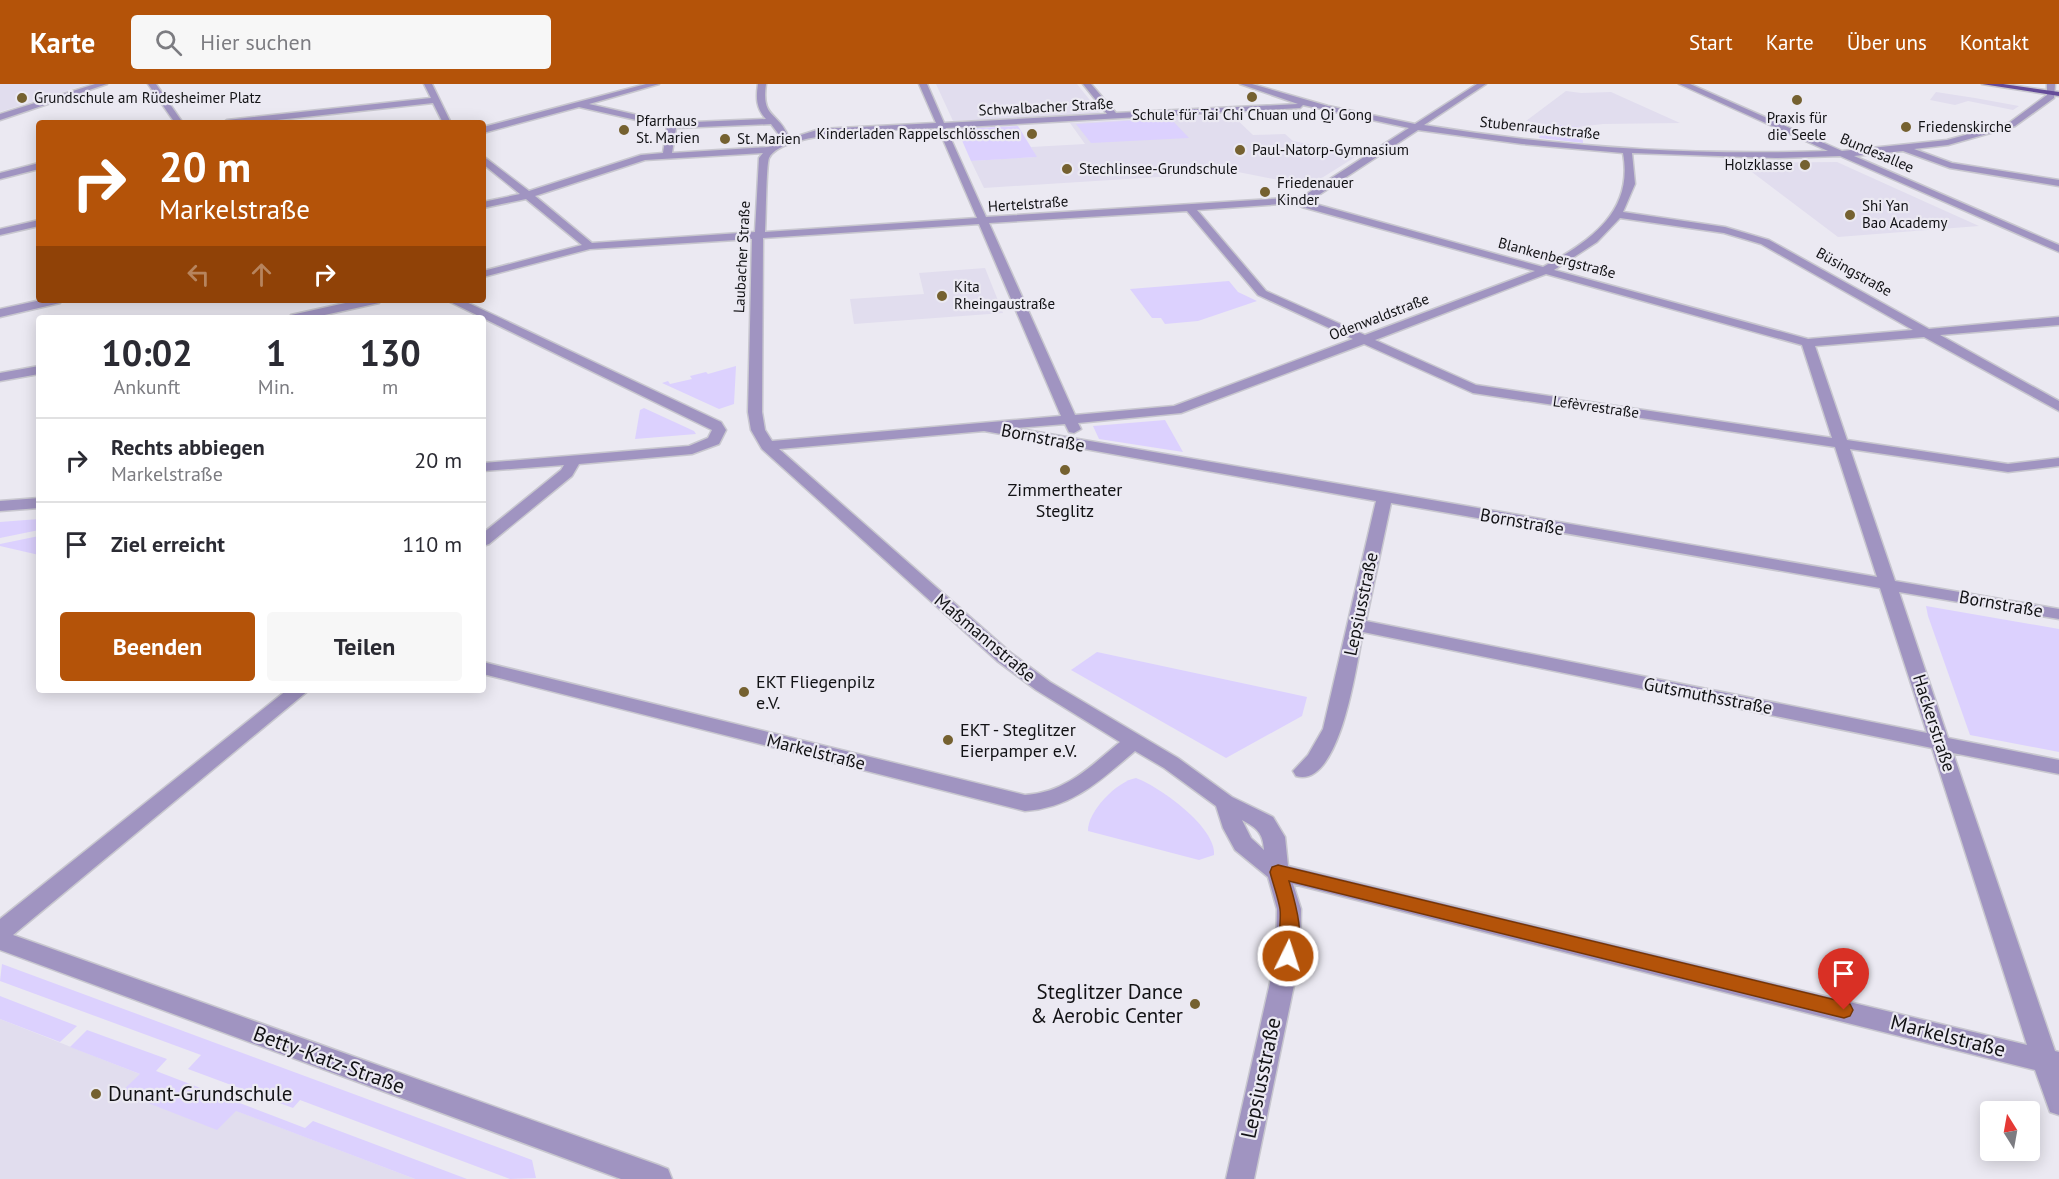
<!DOCTYPE html>
<html lang="de">
<head>
<meta charset="utf-8">
<style>
	:root { --surface:#fff; --page:#f7f7f7; --text:#2b2b33; --muted:#7c7c81; --line:#e1e1e2; --accent:#b45309 }
	body { margin:0; font-family:"PT Sans",sans-serif; background:var(--page); color:var(--text); height:100vh; display:flex; flex-direction:column; font-size:22px; white-space:nowrap }
	* { box-sizing:border-box; margin:0 }
	p { font-size:20px; color:var(--muted) }
	.icon { flex:none; width:33px; height:33px; fill:none; stroke:currentColor; stroke-width:2; stroke-linecap:round; stroke-linejoin:round }
	.map { position:relative; flex:1; overflow:hidden }
	.details { position:absolute; left:36px; top:231px; width:450px; height:378px; display:flex; flex-direction:column; background:var(--surface); border-radius:6px; box-shadow:0 3px 15px #0003 }
	.details>* { flex:none }
	.guide { position:absolute; left:36px; top:36px; width:450px; height:183px; border-radius:6px; box-shadow:0 3px 15px #0003; background:#b45309; color:#fff; overflow:hidden }
	.needle { width:39px; rotate:349deg }
	.tools { position:absolute; left:1980px; top:1017px; display:grid; gap:12px }
	.tools a { display:grid; place-items:center; width:60px; height:60px; border-radius:6px; background:var(--surface); box-shadow:0 3px 15px #0003; font-size:30px }
	.pin { position:absolute; display:grid; place-items:center; width:51px; height:51px; color:#fff; margin:-62px -26px; border-radius:50% 50% 50% 0; rotate:-45deg; box-shadow:0 0 6px #0007 }
	.pin .icon { rotate:45deg }
	.me { position:absolute; width:66px; margin:-33px; rotate:4deg; stroke-linejoin:round; filter:drop-shadow(0 0 4px #0008) }
	.turn { display:flex; align-items:center; gap:21px; height:126px; padding:0 24px; font-size:27px }
	.turn .icon { width:78px; height:78px; stroke-width:2.5 }
	.turn b { display:block; font-size:42px; line-height:51px }
	.lanes { display:flex; align-items:center; height:57px; padding:0 24px; background:#0003; justify-content:center; gap:30px; direction:ltr }
	.lanes .off { opacity:.35 }
	.eta { display:flex; justify-content:space-evenly; align-items:center; height:102px; text-align:center }
	.eta b { font-size:36px; font-weight:700; line-height:42px }
	.button { display:flex; gap:12px; margin-top:auto; padding:12px 24px }
	.button a { flex:1; height:69px; border-radius:6px; background:var(--accent); color:#fff; font-size:24px; font-weight:700; line-height:69px; text-align:center }
	.button a+a { background:var(--page); color:var(--text) }
	ul { padding:0; list-style:none }
	li { display:flex; align-items:center; gap:18px; height:84px; padding:0 24px; border-top:2px solid var(--line) }
	li div { flex:1 }
	li b { display:block; font-size:22px }
	li em { font-style:normal }
	header { display:flex; align-items:center; gap:36px; box-sizing:border-box; height:84px; padding:0 30px; background:var(--accent); color:#fff }
	header strong { font-size:28px }
	nav { display:flex; gap:33px; margin-inline-start:auto; font-size:21px }
	.search { width:420px; height:54px; background:var(--page); display:flex; align-items:center; gap:15px; box-sizing:border-box; padding:0 21px; border-radius:6px; color:var(--muted); font-size:22px }
	.map>svg:first-child { display:block }
	.built { fill:#e1ddee }
	.green { fill:#dcd1fe }
	.lines { fill:none; stroke-linecap:round; stroke-linejoin:round }
	.minor-casing { stroke:#c8c7cf; stroke-width:3 }
	.major-casing { stroke:#c8c7cf; stroke-width:3 }
	.minor { fill:#a094c1; fill-rule:evenodd }
	.major { fill:#644b99; fill-rule:evenodd }
	.route { fill:#b45309; stroke:#753606; stroke-width:1.5 }
	.poi-dot { fill:#756130; stroke:#ebe9f2; stroke-width:2 }
	.labels { text-anchor:middle; stroke-width:4.5; stroke-linejoin:round; paint-order:stroke }
	.far-poi-label { font-size:15px; fill:#121215; stroke:#ebe9f2; text-anchor:start }
	.far-street-label { font-size:15px; fill:#121215; stroke:#ebe9f2 }
	.street-label { font-size:18px; fill:#121215; stroke:#ebe9f2 }
	.poi-label { font-size:18px; fill:#121215; stroke:#ebe9f2; text-anchor:start }
	.near-poi-label { font-size:21px; fill:#121215; stroke:#ebe9f2; text-anchor:end }
	.near-street-label { font-size:21px; fill:#121215; stroke:#ebe9f2 }
</style>
</head>
<body>
<header>
<strong>Karte</strong>
<div class="search"><svg class="icon" aria-label="search" viewBox="0 0 24 24"><circle cx="10" cy="10" r="6"/><path d="M15 15l6 6"/></svg>Hier suchen</div>
<nav><a>Start</a><a>Karte</a><a>Über uns</a><a>Kontakt</a></nav>
</header>
<div class="map">
<svg width="2059" height="1095" viewBox="0 0 2059 1095">
	<rect width="100%" height="100%" fill="#ebe9f2"/>
	<g class="built">
		<polygon points="0,0 89,0 0,28"/>
		<polygon points="936,0 1077,0 1101,30 953,37"/>
		<polygon points="1566,7 1581,9 1611,8 1680,39 1603,40 1568,44 1526,37"/>
		<polygon points="1936,8 1975,14 2019,22 2013,26 1968,17 1955,21 1930,16"/>
		<polygon points="1231,30 1253,51 1285,50 1293,57 1360,70 1309,102 1238,88 984,104 971,77 1036,73 1031,63 1085,60 1070,39"/>
		<polygon points="1837,78 1930,120 1979,142 1838,153 1740,79"/>
		<polygon points="985,184 1003,229 854,240 850,215 924,210 919,189"/>
		<polygon points="0,935 132,987 415,1095 0,1095"/>
	</g>
	<g class="green">
		<polygon points="1170,34 1189,54 1091,59 1076,40"/>
		<polygon points="1543,40 1582,43 1583,59 1539,54"/>
		<polygon points="1018,42 1037,73 971,77 957,45"/>
		<polygon points="1229,197 1238,208 1257,217 1198,237 1165,240 1161,234 1152,234 1130,205"/>
		<polygon points="736,282 734,320 719,325 662,299 668,297 670,300 692,295 690,292 706,288 708,290"/>
		<polygon points="644,324 694,347 696,350 635,355 640,326"/>
		<polygon points="1165,336 1183,368 1099,355 1093,342"/>
		<polygon points="39,435 39,446 0,454 0,438"/>
		<polygon points="39,452 39,471 0,462 0,460"/>
		<polygon points="1926,522 2059,545 2059,668 1970,651 1928,532"/>
		<polygon points="1097,568 1307,613 1302,632 1226,674 1071,586"/>
		<path d="M1136,694c24,9 80,49 78,77l-15,5 -111,-29c-1,-19 29,-50 48,-53z"/>
		<polygon points="2,880 532,1076 536,1094 510,1095 300,1016 293,1024 188,985 201,971 0,897"/>
		<polygon points="0,912 77,942 60,958 0,935"/>
		<polygon points="87,946 167,975 156,987 305,1044 313,1037 467,1095 415,1095 236,1027 217,1046 125,1010 119,1010 140,990 70,963"/>
	</g>
	<g class="lines">
		<defs>
			<g id="minor">
				<polygon points="95,0 107,0 0,36 0,30"/>
				<polygon points="148,0 156,0 183,39 175,39"/>
				<polygon points="424,0 432,0 451,39 443,39 433,19 250,39 223,39 227,36 431,14"/>
				<path d="M646,0h13l-70,20 83,19 94,-4c-10,-11 -10,-21 -8,-35h8c-5,35 12,27 22,52l-3,4 35,-11 116,-6 -17,-39h8l17,39 163,-9 -24,-30h8l25,29 182,-9 -58,-20h12l76,22 87,18 62,-40h9l-62,41c134,22 270,31 404,26l-149,-67h11l152,67 105,-11 62,-17 38,-28v-11h8l-1,14 -39,28 -67,19 -34,4 38,14 107,17v6l-109,-18 -47,-17 -49,5 205,89v7l-219,-96 -64,2 -144,-5 3,31 -12,28 102,15 44,13 160,89 130,-12v8l-119,10 119,66v10l-135,-74 -109,9 32,94 161,24 51,-6v8l-51,6 -158,-23 45,132 164,28v10l-160,-27 49,146 111,22v14l-106,-21 102,298 4,1v63l-9,-3 -15,-42 -742,-186 8,25 -1,47 -46,223h-28l50,-223 1,-47 -9,-32 -33,-27 -12,-22 -7,-22 -52,-38 -29,-17c-34,29 -63,57 -110,60l-542,-137v-12l542,133c40,-2 66,-29 95,-53l-84,-52 -39,-29 -235,-212 -11,-19 -3,-18 4,-173 -162,10 -107,28v-6l99,-26 -56,-46 -43,9v-6l37,-8 -37,-30v-8l46,35 112,-36 22,-2 4,-26 -88,-20 -96,26v-6zM1303,21l106,23 -107,69 -316,20 -40,-89 354,-20zM771,40l9,12 -11,11 -97,6 4,-25zM938,44l39,90 -212,14c1,-13 1,-67 4,-74 14,-29 138,-28 169,-30zM1418,46l104,14 101,9c11,59 -33,88 -80,114l-235,-65zM763,69l-4,5 -4,74 -163,11 -57,-47 110,-36zM1296,119l6,4 233,64 -170,64 -99,-44 -69,-81zM1187,127l71,84 95,44 -179,67 -99,9 -86,-192zM1620,134l104,15 37,11 152,86 -105,9 -254,-69 43,-28zM979,140l82,192 -289,25 -7,-11 -3,-18 1,-174zM1546,190l256,71 30,93 -356,-53 -101,-45zM1364,260l109,49 362,54 42,130 -862,-149 50,-4 4,8 5,1 7,-4 -3,-6 103,-10zM984,347l392,70 -53,228 -15,26 -15,16 3,5c45,13 61,-115 67,-144l569,116 95,297 -739,-179 -3,-29 -12,-20 -41,-20 -54,-39 -128,-76 -39,-29 -232,-204zM1391,419l489,85 47,145 -561,-112zM1242,736c15,8 21,13 22,30l-13,-12z"/>
				<polygon points="39,79 39,85 0,95 0,89"/>
				<polygon points="39,136 39,142 0,151 0,145"/>
				<polygon points="41,216 62,216 60,219 0,233 0,225"/>
				<polygon points="359,216 381,216 379,219 311,234 289,234 291,231"/>
				<polygon points="446,216 462,216 721,338 726,346 719,360 692,370 579,380 572,392 489,460 483,462 483,449 561,386 564,381 483,387 483,379 689,362 708,354 712,346"/>
				<polygon points="39,282 39,290 0,297 0,289"/>
				<polygon points="39,414 39,424 0,427 0,417"/>
				<polygon points="287,606 309,606 13,851 658,1081 668,1085 672,1095 621,1095 0,866 0,835"/>
			</g>
			<polygon id="major" points="1982,0 2003,0 2059,8 2059,12"/>
		</defs>
		<use href="#minor" class="minor-casing"/>
		<use href="#major" class="major-casing"/>
		<use href="#minor" class="minor"/>
		<use href="#major" class="major"/>
	</g>
	<path class="route" d="M1278,781l566,137 6,2 3,6 -3,6 -6,2 -555,-137c7,24 17,57 5,81l-6,2 -7,-2c-6,-12 1,-38 -1,-53 -2,-12 -7,-25 -10,-37l2,-5z"/>
	<g class="poi-dot">
		<circle cx="1252" cy="13" r="6"/>
		<circle cx="22" cy="14" r="6"/>
		<circle cx="1797" cy="16" r="6"/>
		<circle cx="1906" cy="43" r="6"/>
		<circle cx="624" cy="46" r="6"/>
		<circle cx="1032" cy="50" r="6"/>
		<circle cx="725" cy="55" r="6"/>
		<circle cx="1240" cy="66" r="6"/>
		<circle cx="1805" cy="81" r="6"/>
		<circle cx="1067" cy="85" r="6"/>
		<circle cx="1265" cy="108" r="6"/>
		<circle cx="1850" cy="131" r="6"/>
		<circle cx="942" cy="212" r="6"/>
		<circle cx="1065" cy="386" r="6"/>
		<circle cx="744" cy="608" r="6"/>
		<circle cx="948" cy="656" r="6"/>
		<circle cx="1195" cy="920" r="6"/>
		<circle cx="96" cy="1010" r="6"/>
	</g>
	<g class="labels">
		<g class="far-poi-label">
			<text x="34" y="19">Grundschule am Rüdesheimer Platz</text>
			<text x="1252" y="36" text-anchor="middle">Schule für Tai Chi Chuan und Qi Gong</text>
			<text x="1797" y="39" text-anchor="middle">Praxis für<tspan x="1797" dy="17">die Seele</tspan></text>
			<text x="636" y="42">Pfarrhaus<tspan x="636" dy="17">St. Marien</tspan></text>
			<text x="1918" y="48">Friedenskirche</text>
			<text x="1020" y="55" text-anchor="end">Kinderladen Rappelschlösschen</text>
			<text x="737" y="60">St. Marien</text>
			<text x="1252" y="71">Paul-Natorp-Gymnasium</text>
			<text x="1793" y="86" text-anchor="end">Holzklasse</text>
			<text x="1079" y="90">Stechlinsee-Grundschule</text>
			<text x="1277" y="104">Friedenauer<tspan x="1277" dy="17">Kinder</tspan></text>
			<text x="1862" y="127">Shi Yan<tspan x="1862" dy="17">Bao Academy</tspan></text>
			<text x="954" y="208">Kita<tspan x="954" dy="17">Rheingaustraße</tspan></text>
		</g>
		<g class="far-street-label">
			<text transform="translate(1046 23) rotate(-3)" y="5">Schwalbacher Straße</text>
			<text transform="translate(1540 44) rotate(6)" y="5">Stubenrauchstraße</text>
			<text transform="translate(1877 69) rotate(23)" y="5">Bundesallee</text>
			<text transform="translate(1028 120) rotate(-4)" y="5">Hertelstraße</text>
			<text transform="translate(742 173) rotate(-87)" y="5">Laubacher Straße</text>
			<text transform="translate(1557 174) rotate(15)" y="5">Blankenbergstraße</text>
			<text transform="translate(1854 188) rotate(29)" y="5">Büsingstraße</text>
			<text transform="translate(1379 233) rotate(-21)" y="5">Odenwaldstraße</text>
			<text transform="translate(1596 323) rotate(8)" y="5">Lefèvrestraße</text>
		</g>
		<g class="street-label">
			<text transform="translate(1043 354) rotate(11)" y="6">Bornstraße</text>
			<text transform="translate(1522 438) rotate(10)" y="6">Bornstraße</text>
			<text transform="translate(1361 520) rotate(-78)" y="6">Lepsiusstraße</text>
			<text transform="translate(2001 520) rotate(10)" y="6">Bornstraße</text>
			<text transform="translate(985 554) rotate(40)" y="6">Maßmannstraße</text>
			<text transform="translate(1708 612) rotate(11)" y="6">Gutsmuthsstraße</text>
			<text transform="translate(1934 639) rotate(72)" y="6">Hackerstraße</text>
			<text transform="translate(816 668) rotate(14)" y="6">Markelstraße</text>
		</g>
		<g class="poi-label">
			<text x="1065" y="412" text-anchor="middle">Zimmertheater<tspan x="1065" dy="21">Steglitz</tspan></text>
			<text x="756" y="604">EKT Fliegenpilz<tspan x="756" dy="21">e.V.</tspan></text>
			<text x="960" y="652">EKT - Steglitzer<tspan x="960" dy="21">Eierpamper e.V.</tspan></text>
		</g>
		<g class="near-poi-label">
			<text x="1183" y="915">Steglitzer Dance<tspan x="1183" dy="24">&amp; Aerobic Center</tspan></text>
			<text x="108" y="1017" text-anchor="start">Dunant-Grundschule</text>
		</g>
		<g class="near-street-label">
			<text transform="translate(1948 952) rotate(14)" y="7">Markelstraße</text>
			<text transform="translate(329 976) rotate(20)" y="7">Betty-Katz-Straße</text>
			<text transform="translate(1261 994) rotate(-78)" y="7">Lepsiusstraße</text>
		</g>
	</g>
</svg>
<div class="tools">
<a><svg class="needle" viewBox="-14 -14 28 28"><path d="M0-13l5 13h-10z" fill="#e53935"/><path d="M0 13l5-13h-10z" fill="#7c7c81"/></svg></a>
</div>
<div class="pin" style="left:1844px;top:926px;background:#d93025"><svg class="icon" aria-label="arrive" viewBox="0 0 24 24"><path d="M6 21V4h12l-3 4 3 4H6"/></svg></div>
<svg class="me" style="left:1288px;top:872px" viewBox="-20 -20 40 40"><circle r="17" fill="#b45309" stroke="#fff" stroke-width="3"/><path d="M0-11L8 9 0 5-8 9z" fill="#fff"/></svg>
<div class="guide">
<div class="turn"><svg class="icon" aria-label="right" viewBox="0 0 24 24"><path d="M7 20v-9h11M14 6l5 5-5 5"/></svg><div><b>20 m</b>Markelstraße</div></div>
<div class="lanes"><svg class="icon off" aria-label="left" viewBox="0 0 24 24"><path d="M17 20v-9H6M10 6l-5 5 5 5"/></svg><svg class="icon off" aria-label="ahead" viewBox="0 0 24 24"><path d="M12 20V5M6 11l6-6 6 6"/></svg><svg class="icon" aria-label="right" viewBox="0 0 24 24"><path d="M7 20v-9h11M14 6l5 5-5 5"/></svg></div>
</div>
<section class="details">
<div class="eta">
<div><b>10:02</b><p>Ankunft</p></div>
<div><b>1</b><p>Min.</p></div>
<div><b>130</b><p>m</p></div>
</div>
<ul>
<li><svg class="icon" aria-label="right" viewBox="0 0 24 24"><path d="M7 20v-9h11M14 6l5 5-5 5"/></svg><div><b>Rechts abbiegen</b><p>Markelstraße</p></div><em>20 m</em></li>
<li><svg class="icon" aria-label="arrive" viewBox="0 0 24 24"><path d="M6 21V4h12l-3 4 3 4H6"/></svg><div><b>Ziel erreicht</b></div><em>110 m</em></li>
</ul>
<div class="button"><a>Beenden</a><a>Teilen</a></div>
</section>
</div>
</body>
</html>
